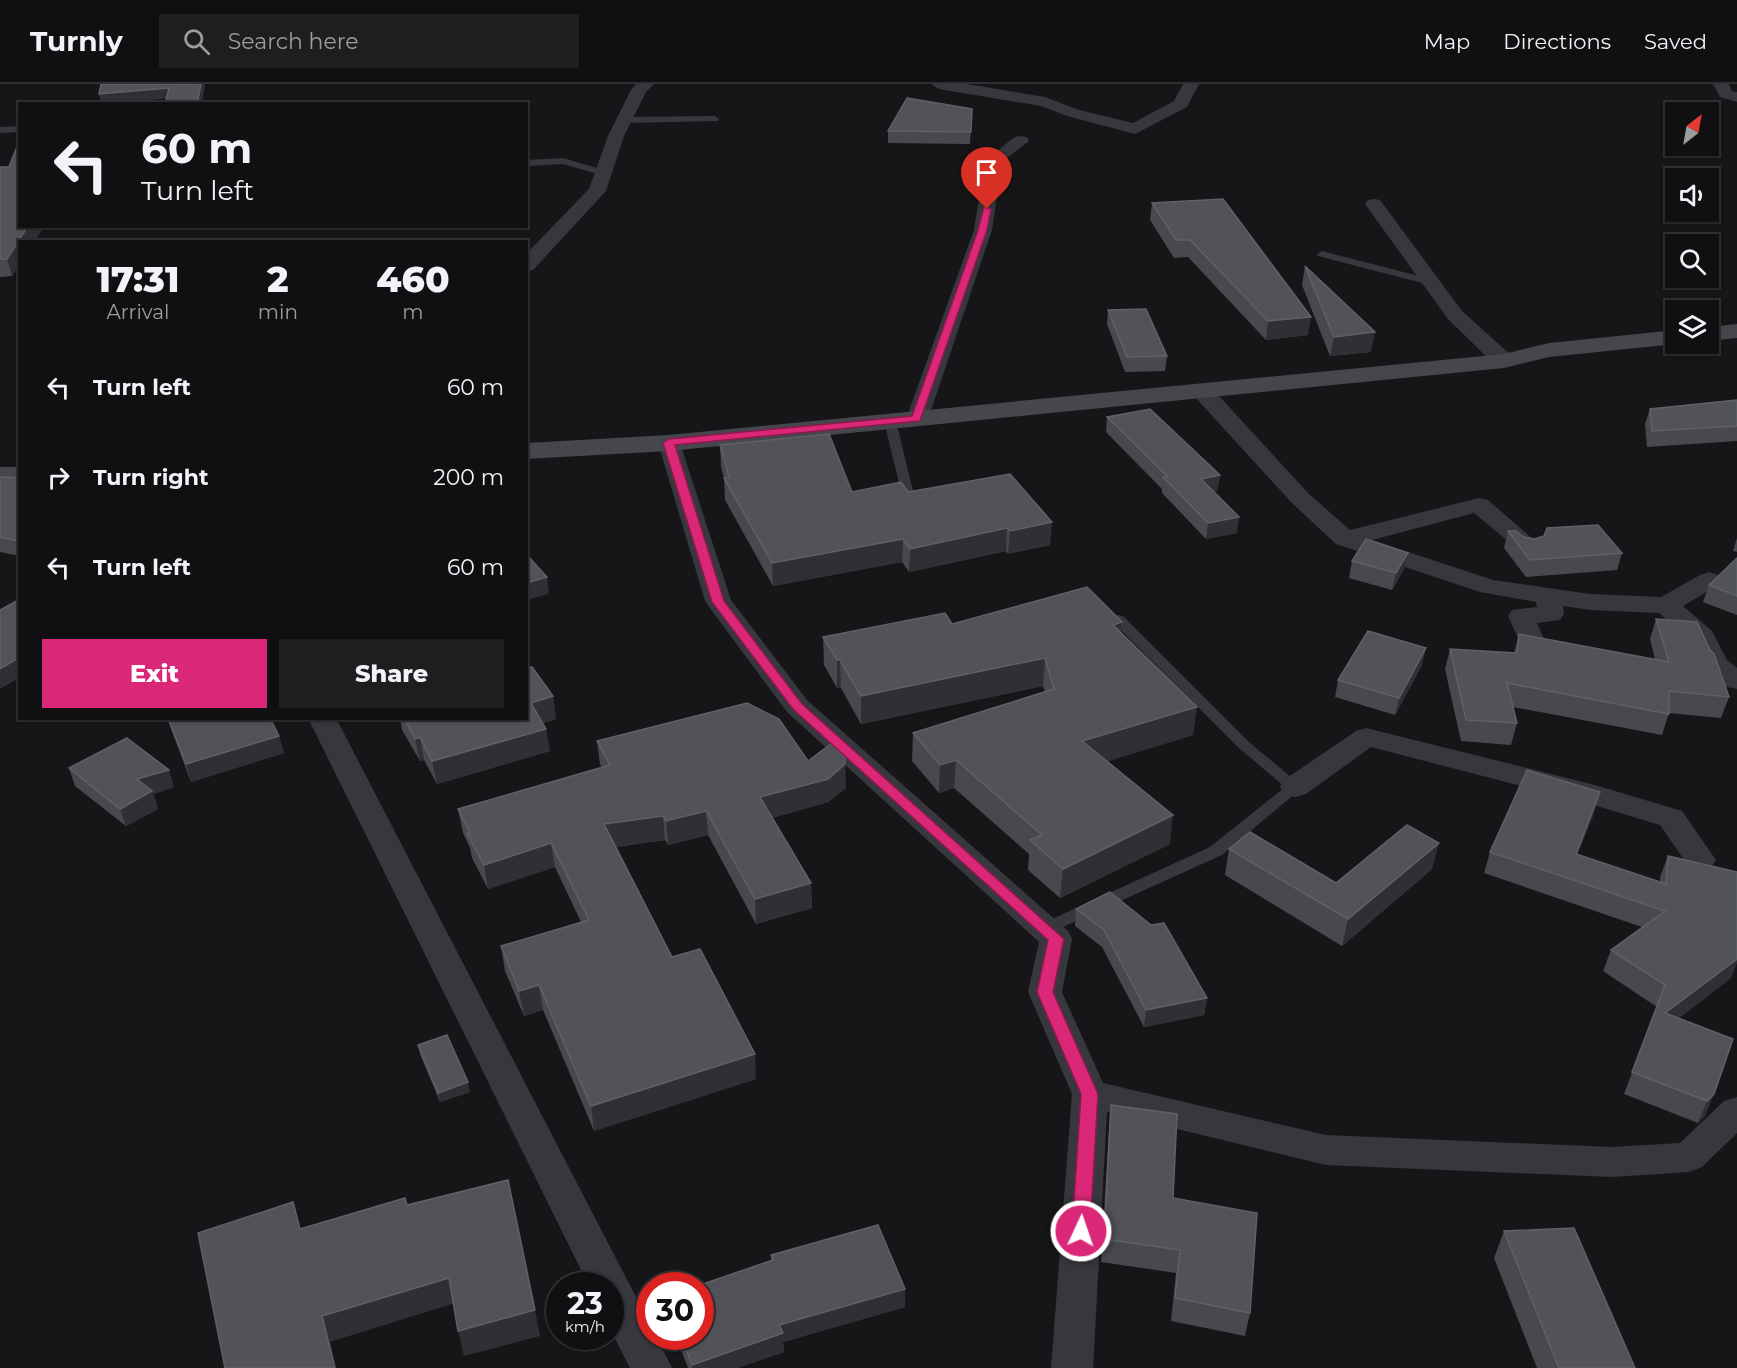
<!DOCTYPE html>
<html lang="en">
<head>
<meta charset="utf-8">
<style>
	:root { --surface:#101012; --page:#1e1e20; --text:#f1f3f6; --muted:#9c9d9f; --line:#303032; --accent:#db2777 }
	body { margin:0; font-family:Montserrat,sans-serif; background:var(--page); color:var(--text); height:100vh; display:flex; flex-direction:column; font-size:22px; white-space:nowrap }
	* { box-sizing:border-box; margin:0 }
	p { font-size:20px; color:var(--muted) }
	.icon { flex:none; width:33px; height:33px; fill:none; stroke:currentColor; stroke-width:2; stroke-linecap:round; stroke-linejoin:round }
	.map { position:relative; flex:1; overflow:hidden }
	.details { position:absolute; left:18px; top:156px; width:510px; height:480px; display:flex; flex-direction:column; background:var(--surface); border-radius:0px; box-shadow:0 2px 4px #0004,0 0 0 2px var(--line) }
	.details>* { flex:none }
	.guide { position:absolute; left:18px; top:18px; width:510px; height:126px; border-radius:0px; box-shadow:0 2px 4px #0004,0 0 0 2px var(--line); background:#101012; color:var(--text); overflow:hidden }
	.needle { width:39px; rotate:31deg }
	.buttons { position:absolute; left:1665px; top:18px; display:grid; gap:12px }
	.buttons a { display:grid; place-items:center; width:54px; height:54px; border-radius:0px; background:var(--surface); box-shadow:0 2px 4px #0004,0 0 0 2px var(--line); font-size:30px }
	.speed { position:absolute; left:546px; top:1188px; display:flex; gap:12px; font-size:30px; font-weight:700; text-align:center }
	.speed>* { display:grid; place-content:center; width:78px; height:78px; border-radius:50%; background:var(--surface); box-shadow:0 2px 4px #0004,0 0 0 2px var(--line); line-height:1 }
	.speed small { font-size:15px; font-weight:400 }
	.speed .limit { border:9px solid #d22; background:#fff; color:#111 }
	.pin { position:absolute; display:grid; place-items:center; width:51px; height:51px; color:#fff; margin:-62px -26px; border-radius:50% 50% 50% 0; rotate:-45deg; box-shadow:0 0 6px #0007 }
	.pin .icon { rotate:45deg }
	.me { position:absolute; width:66px; margin:-33px; rotate:3deg; stroke-linejoin:round; filter:drop-shadow(0 0 4px #0008) }
	.turn { display:flex; align-items:center; gap:21px; height:126px; padding:0 24px; font-size:27px }
	.turn .icon { width:78px; height:78px; stroke-width:2.5 }
	.turn b { display:block; font-size:42px; line-height:51px }
	.eta { display:flex; justify-content:space-evenly; align-items:center; height:102px; text-align:center }
	.eta b { font-size:36px; font-weight:800; line-height:42px }
	.button { display:flex; gap:12px; margin-top:auto; padding:12px 24px }
	.button a { flex:1; height:69px; border-radius:0px; background:var(--accent); color:#fff; font-size:24px; font-weight:800; line-height:69px; text-align:center }
	.button a+a { background:var(--page); color:var(--text) }
	ul { padding:0; list-style:none }
	li { display:flex; align-items:center; gap:18px; height:90px; padding:0 24px }
	li div { flex:1 }
	li b { display:block; font-size:22px }
	li em { font-style:normal }
	header { display:flex; align-items:center; gap:36px; box-sizing:border-box; height:84px; padding:0 30px; background:var(--surface); border-bottom:2px solid var(--line) }
	header strong { font-size:28px }
	nav { display:flex; gap:33px; margin-inline-start:auto; font-size:21px }
	.search { width:420px; height:54px; background:var(--page); display:flex; align-items:center; gap:15px; box-sizing:border-box; padding:0 21px; border-radius:0px; color:var(--muted); font-size:22px }
	.map>svg:first-child { display:block }
	.lines { fill:none; stroke-linecap:round; stroke-linejoin:round }
	.lane { fill:#37383d; fill-rule:evenodd }
	.street { fill:#37383d; fill-rule:evenodd }
	.secondary { fill:#45474d; fill-rule:evenodd }
	.wall { fill:#47494d }
	.shaded-wall { fill:#2f3033 }
	.building { fill:#525359; stroke:#5f6168; stroke-width:1.5 }
	.route { fill:#db2777; stroke:#8e194d; stroke-width:1.5 }
</style>
</head>
<body>
<header>
<strong>Turnly</strong>
<div class="search"><svg class="icon" aria-label="search" viewBox="0 0 24 24"><circle cx="10" cy="10" r="6"/><path d="M15 15l6 6"/></svg>Search here</div>
<nav><a>Map</a><a>Directions</a><a>Saved</a></nav>
</header>
<div class="map">
<svg width="1737" height="1284" viewBox="0 0 1737 1284">
	<rect width="100%" height="100%" fill="#161618"/>
	<g class="lines">
		<g class="lane">
			<polygon points="715,32 719,35 718,37 624,39 620,36 624,33"/>
			<polygon points="20,42 20,48 0,49 0,43"/>
			<polygon points="563,74 607,87 609,89 604,92 563,80 526,82 526,76"/>
			<polygon points="1322,167 1434,196 1435,198 1430,201 1318,172 1317,170"/>
			<polygon points="890,333 896,337 914,411 912,414 904,414 902,411 884,337"/>
			<polygon points="1118,531 1123,532 1250,659 1303,703 1222,771 1045,851 1039,849 1036,845 1039,841 1210,763 1285,703 1240,665 1113,538 1111,535 1113,532"/>
		</g>
		<g class="street">
			<polygon points="636,0 654,0 646,8 624,52 606,107 533,186 526,188 526,170 589,105 608,52 631,6"/>
			<polygon points="931,0 967,0 1045,13 1079,26 1133,39 1174,17 1183,0 1199,0 1187,23 1135,50 1067,32 1041,22 939,5"/>
			<polygon points="1713,0 1729,0 1732,7 1737,8 1737,18 1720,13"/>
			<polygon points="1021,52 1027,53 1029,57 1002,78 992,146 928,335 925,340 917,342 909,340 906,335 974,146 985,76 1015,53"/>
			<polygon points="1374,115 1380,116 1462,227 1512,272 1515,277 1512,282 1504,283 1496,282 1448,235 1365,120 1368,116"/>
			<polygon points="1202,300 1210,302 1308,409 1350,446 1479,414 1488,416 1541,462 1538,467 1529,469 1520,467 1474,429 1372,456 1493,496 1590,510 1661,513 1700,491 1709,488 1718,491 1722,496 1718,501 1683,522 1712,547 1727,576 1737,584 1737,605 1727,603 1705,586 1691,557 1659,529 1590,526 1563,522 1564,530 1560,536 1537,539 1549,566 1546,572 1536,574 1526,572 1508,532 1512,526 1537,523 1536,518 1480,508 1336,460 1292,419 1194,312 1191,307 1194,302"/>
			<polygon points="669,352 677,354 680,359 731,516 807,616 1068,847 1072,855 1062,908 1103,999 1326,1051 1612,1063 1680,1059 1724,1017 1737,1013 1737,1049 1702,1083 1689,1088 1612,1093 1326,1081 1107,1028 1093,1284 1051,1284 1072,1010 1028,908 1039,858 787,628 709,523 705,517 658,359 661,354"/>
			<polygon points="308,634 336,634 650,1240 650,1252 656,1252 672,1284 630,1284 610,1245 610,1202 589,1202"/>
			<polygon points="1366,644 1595,701 1682,727 1716,776 1711,783 1700,786 1689,783 1660,741 1587,719 1371,663 1306,710 1295,713 1284,710 1280,703 1284,696 1356,647"/>
		</g>
		<g class="secondary">
			<polygon points="1737,240 1737,254 1708,257 1708,243"/>
			<polygon points="1676,246 1676,260 1679,260 1676,260 1549,273 1504,284 669,367 526,375 526,359 669,351 1504,270 1549,259"/>
			<rect x="0" y="383" width="20" height="16"/>
		</g>
	</g>
	<g class="wall">
		<polygon points="972,25 970,60 888,59 888,47"/>
		<polygon points="0,83 44,142 34,158 20,158 20,180 12,192 0,193"/>
		<polygon points="1152,119 1308,251 1266,256 1188,173 1174,174 1150,136"/>
		<polygon points="1305,182 1371,268 1330,272 1302,201"/>
		<polygon points="1108,226 1167,272 1165,287 1125,288 1107,240"/>
		<polygon points="1737,316 1737,357 1647,363 1645,340 1650,325"/>
		<polygon points="1107,333 1220,391 1217,407 1214,408 1237,449 1206,455 1162,409 1162,405 1106,348"/>
		<polygon points="720,361 852,408 908,408 1010,390 1050,461 1008,470 1006,467 909,488 902,478 773,502 725,416 724,394 721,383"/>
		<polygon points="0,393 20,394 20,472 0,468"/>
		<polygon points="1508,447 1524,453 1622,469 1617,486 1526,493 1504,464"/>
		<polygon points="1737,454 1737,468 1733,467"/>
		<polygon points="1737,474 1737,531 1703,518 1709,501"/>
		<polygon points="1352,477 1404,485 1392,506 1349,494"/>
		<polygon points="1656,535 1729,613 1721,634 1669,629 1662,651 1513,623 1517,639 1511,661 1461,657 1445,585 1450,565 1514,569 1519,550 1655,575 1650,555"/>
		<polygon points="952,540 1121,548 1193,651 1107,677 1170,760 1060,814 1028,786 1029,770 954,704 939,709 912,677 913,649 1045,608 1043,602 861,640 841,604 837,604 824,581 823,553"/>
		<polygon points="1422,581 1395,631 1335,613 1338,596"/>
		<polygon points="553,612 556,635 543,639 550,667 437,700 424,676 420,677 402,646 400,634 526,634"/>
		<polygon points="167,634 270,634 284,669 191,698"/>
		<polygon points="597,657 808,677 846,704 828,718 772,734 811,799 812,824 756,840 708,751 668,761 665,756 616,763 672,873 756,995 594,1047 543,926 524,932 505,887 501,862 581,838 555,783 488,805 472,774 470,764 463,749 458,725 602,683 600,680"/>
		<polygon points="69,684 174,703 153,710 158,725 126,742 75,702"/>
		<polygon points="1594,729 1577,771 1660,798 1660,793 1668,772 1731,894 1679,934 1733,955 1705,1032 1698,1039 1624,1010 1657,923 1603,887 1611,866 1642,843 1484,789 1490,768"/>
		<polygon points="1229,765 1336,799 1432,785 1342,862 1225,791"/>
		<polygon points="1076,825 1207,914 1204,931 1144,943 1102,863 1075,842"/>
		<polygon points="418,961 470,1008 440,1018 420,970"/>
		<polygon points="1111,1021 1250,1229 1245,1252 1171,1237 1176,1189 1101,1178 1109,1044"/>
		<polygon points="1504,1147 1635,1284 1537,1284 1494,1174"/>
		<polygon points="771,1171 905,1205 905,1223 783,1258 784,1268 737,1284 688,1284 676,1252 700,1252 771,1177"/>
	</g>
	<g class="shaded-wall">
		<polygon points="201,0 205,0 202,20 197,20"/>
		<polygon points="169,4 171,14 112,20 102,20 99,10"/>
		<polygon points="28,142 44,142 34,158 20,158 20,180 12,192 7,175"/>
		<polygon points="1311,233 1308,251 1266,256 1268,237"/>
		<polygon points="1375,248 1371,268 1330,272 1334,253"/>
		<polygon points="1220,391 1217,407 1199,411 1201,395"/>
		<polygon points="1239,433 1237,449 1206,455 1208,439"/>
		<polygon points="1052,438 1050,461 1008,470 1010,447"/>
		<polygon points="1007,444 1006,467 909,488 910,465"/>
		<polygon points="903,455 902,478 773,502 772,479"/>
		<polygon points="1408,469 1404,485 1392,506 1396,489"/>
		<polygon points="547,493 549,510 526,516 526,499"/>
		<polygon points="1122,538 1119,566 1113,541"/>
		<polygon points="1426,564 1422,581 1395,631 1399,614"/>
		<polygon points="20,573 20,593 0,605 0,585"/>
		<polygon points="1045,574 1043,602 861,640 861,612"/>
		<polygon points="837,576 840,576 841,604 837,604"/>
		<polygon points="553,612 556,635 534,642 531,619"/>
		<polygon points="1197,623 1193,651 1080,686 1082,657"/>
		<polygon points="546,645 550,667 437,700 432,677"/>
		<polygon points="279,652 284,669 191,698 186,680"/>
		<polygon points="420,653 424,676 420,677 415,655"/>
		<polygon points="845,667 846,704 828,718 761,737 760,713"/>
		<polygon points="956,676 954,704 939,709 940,681"/>
		<polygon points="169,686 174,703 153,710 158,725 126,742 120,725 137,695"/>
		<polygon points="1600,708 1594,729 1569,792 1576,770"/>
		<polygon points="706,727 708,751 668,761 666,737"/>
		<polygon points="1173,731 1170,760 1060,814 1063,785"/>
		<polygon points="663,732 665,756 607,764 604,740"/>
		<polygon points="551,759 555,783 488,805 484,781"/>
		<polygon points="1439,759 1432,785 1342,862 1348,835"/>
		<polygon points="811,799 812,824 756,840 755,815"/>
		<polygon points="1737,875 1737,879 1731,894 1657,951 1665,929"/>
		<polygon points="539,901 543,926 524,932 519,907"/>
		<polygon points="1207,914 1204,931 1144,943 1146,926"/>
		<polygon points="755,970 756,995 594,1047 591,1022"/>
		<polygon points="468,998 470,1008 440,1018 438,1009"/>
		<polygon points="1714,1010 1705,1032 1698,1039 1707,1017"/>
		<polygon points="449,1194 455,1219 330,1258 336,1284 335,1284 322,1232"/>
		<polygon points="905,1205 905,1223 783,1258 784,1268 737,1284 692,1284 692,1281 779,1241"/>
		<polygon points="535,1226 540,1252 464,1272 458,1247"/>
	</g>
	<g class="building">
		<polygon points="101,0 201,0 197,20 165,20 169,4 99,10"/>
		<polygon points="907,14 972,25 971,48 888,47"/>
		<polygon points="18,60 20,60 20,142 28,142 7,175 0,175 0,83 9,83"/>
		<polygon points="1223,115 1311,233 1268,237 1190,156 1176,156 1152,119"/>
		<polygon points="1305,182 1375,248 1334,253"/>
		<polygon points="1146,225 1167,272 1127,273 1108,226"/>
		<polygon points="1737,316 1737,342 1652,347 1650,325"/>
		<polygon points="1150,325 1220,391 1201,395 1239,433 1208,439 1163,393 1168,393 1107,333"/>
		<polygon points="829,350 852,408 901,398 908,408 1010,390 1052,438 1010,447 1007,444 910,465 903,455 772,479 724,394 729,393 720,361"/>
		<polygon points="0,393 20,394 20,457 0,453"/>
		<polygon points="1598,441 1622,469 1530,476 1508,447 1516,447 1524,453 1534,455 1544,452 1547,444"/>
		<polygon points="1366,455 1408,469 1396,489 1352,477"/>
		<polygon points="526,470 547,493 526,499"/>
		<polygon points="1737,474 1737,512 1709,501"/>
		<polygon points="1087,503 1122,538 1113,541 1197,623 1082,657 1173,731 1063,785 1030,756 1042,751 956,676 940,681 913,649 1054,605 1045,574 861,612 840,576 837,576 823,553 945,529 952,540"/>
		<polygon points="20,515 20,573 0,585 0,526"/>
		<polygon points="1656,535 1697,538 1710,566 1714,570 1729,613 1669,607 1669,630 1507,599 1517,639 1466,636 1450,565 1517,569 1519,550 1669,578"/>
		<polygon points="1368,547 1426,564 1399,614 1338,596"/>
		<polygon points="532,583 553,612 531,619 546,645 432,677 420,653 415,655 404,634 526,634 526,584"/>
		<polygon points="747,619 779,635 808,677 831,660 845,667 845,680 828,695 760,713 811,799 755,815 706,727 666,737 663,732 604,740 672,873 700,865 755,970 591,1022 539,901 519,907 501,862 589,836 551,759 484,781 467,750 470,749 458,725 610,681 597,657"/>
		<polygon points="168,634 270,634 279,652 186,680"/>
		<polygon points="127,654 169,686 137,695 152,707 120,725 69,684"/>
		<polygon points="1527,686 1600,708 1576,770 1666,800 1668,772 1737,788 1737,875 1665,929 1733,955 1714,1010 1707,1017 1632,988 1665,901 1611,866 1665,827 1490,768"/>
		<polygon points="1407,741 1439,759 1348,835 1229,765 1250,748 1336,799"/>
		<polygon points="1110,808 1151,841 1164,839 1207,914 1146,926 1104,846 1076,825"/>
		<polygon points="447,951 468,998 438,1009 418,961"/>
		<polygon points="1111,1021 1177,1030 1173,1114 1257,1129 1250,1229 1175,1214 1180,1166 1104,1155"/>
		<polygon points="508,1096 535,1226 458,1247 449,1194 322,1232 335,1284 225,1284 198,1149 293,1118 300,1145 405,1114 407,1121"/>
		<polygon points="878,1141 905,1205 779,1241 783,1249 692,1281 681,1252 700,1252 700,1202 697,1202 773,1176 771,1171"/>
		<polygon points="1574,1144 1635,1284 1559,1284 1504,1147"/>
	</g>
	<polygon class="route" points="984,123 991,125 987,146 920,337 675,361 724,517 802,620 1064,855 1053,908 1098,1010 1090,1147 1087,1153 1081,1155 1074,1153 1072,1147 1081,1010 1037,908 1048,856 793,625 712,518 663,359 669,355 912,332 978,146"/>
</svg>
<div class="buttons">
<a><svg class="needle" viewBox="-14 -14 28 28"><path d="M0-13l5 13h-10z" fill="#e53935"/><path d="M0 13l5-13h-10z" fill="#9c9d9f"/></svg></a>
<a><svg class="icon" aria-label="sound" viewBox="0 0 24 24"><path d="M4 9h4l5-4v14l-5-4H4zM17 9q2 3 0 6"/></svg></a>
<a><svg class="icon" aria-label="search" viewBox="0 0 24 24"><circle cx="10" cy="10" r="6"/><path d="M15 15l6 6"/></svg></a>
<a><svg class="icon" aria-label="layers" viewBox="0 0 24 24"><path d="M12 4l9 5-9 5-9-5zM3 14l9 5 9-5"/></svg></a>
</div>
<div class="speed"><div>23<small>km/h</small></div><div class="limit">30</div></div>
<div class="pin" style="left:987px;top:125px;background:#d93025"><svg class="icon" aria-label="arrive" viewBox="0 0 24 24"><path d="M6 21V4h12l-3 4 3 4H6"/></svg></div>
<svg class="me" style="left:1081px;top:1147px" viewBox="-20 -20 40 40"><circle r="17" fill="#db2777" stroke="#fff" stroke-width="3"/><path d="M0-11L8 9 0 5-8 9z" fill="#fff"/></svg>
<div class="guide">
<div class="turn"><svg class="icon" aria-label="left" viewBox="0 0 24 24"><path d="M17 20v-9H6M10 6l-5 5 5 5"/></svg><div><b>60 m</b>Turn left</div></div>
</div>
<section class="details">
<div class="eta">
<div><b>17:31</b><p>Arrival</p></div>
<div><b>2</b><p>min</p></div>
<div><b>460</b><p>m</p></div>
</div>
<ul>
<li><svg class="icon" aria-label="left" viewBox="0 0 24 24"><path d="M17 20v-9H6M10 6l-5 5 5 5"/></svg><div><b>Turn left</b></div><em>60 m</em></li>
<li><svg class="icon" aria-label="right" viewBox="0 0 24 24"><path d="M7 20v-9h11M14 6l5 5-5 5"/></svg><div><b>Turn right</b></div><em>200 m</em></li>
<li><svg class="icon" aria-label="left" viewBox="0 0 24 24"><path d="M17 20v-9H6M10 6l-5 5 5 5"/></svg><div><b>Turn left</b></div><em>60 m</em></li>
</ul>
<div class="button"><a>Exit</a><a>Share</a></div>
</section>
</div>
</body>
</html>
